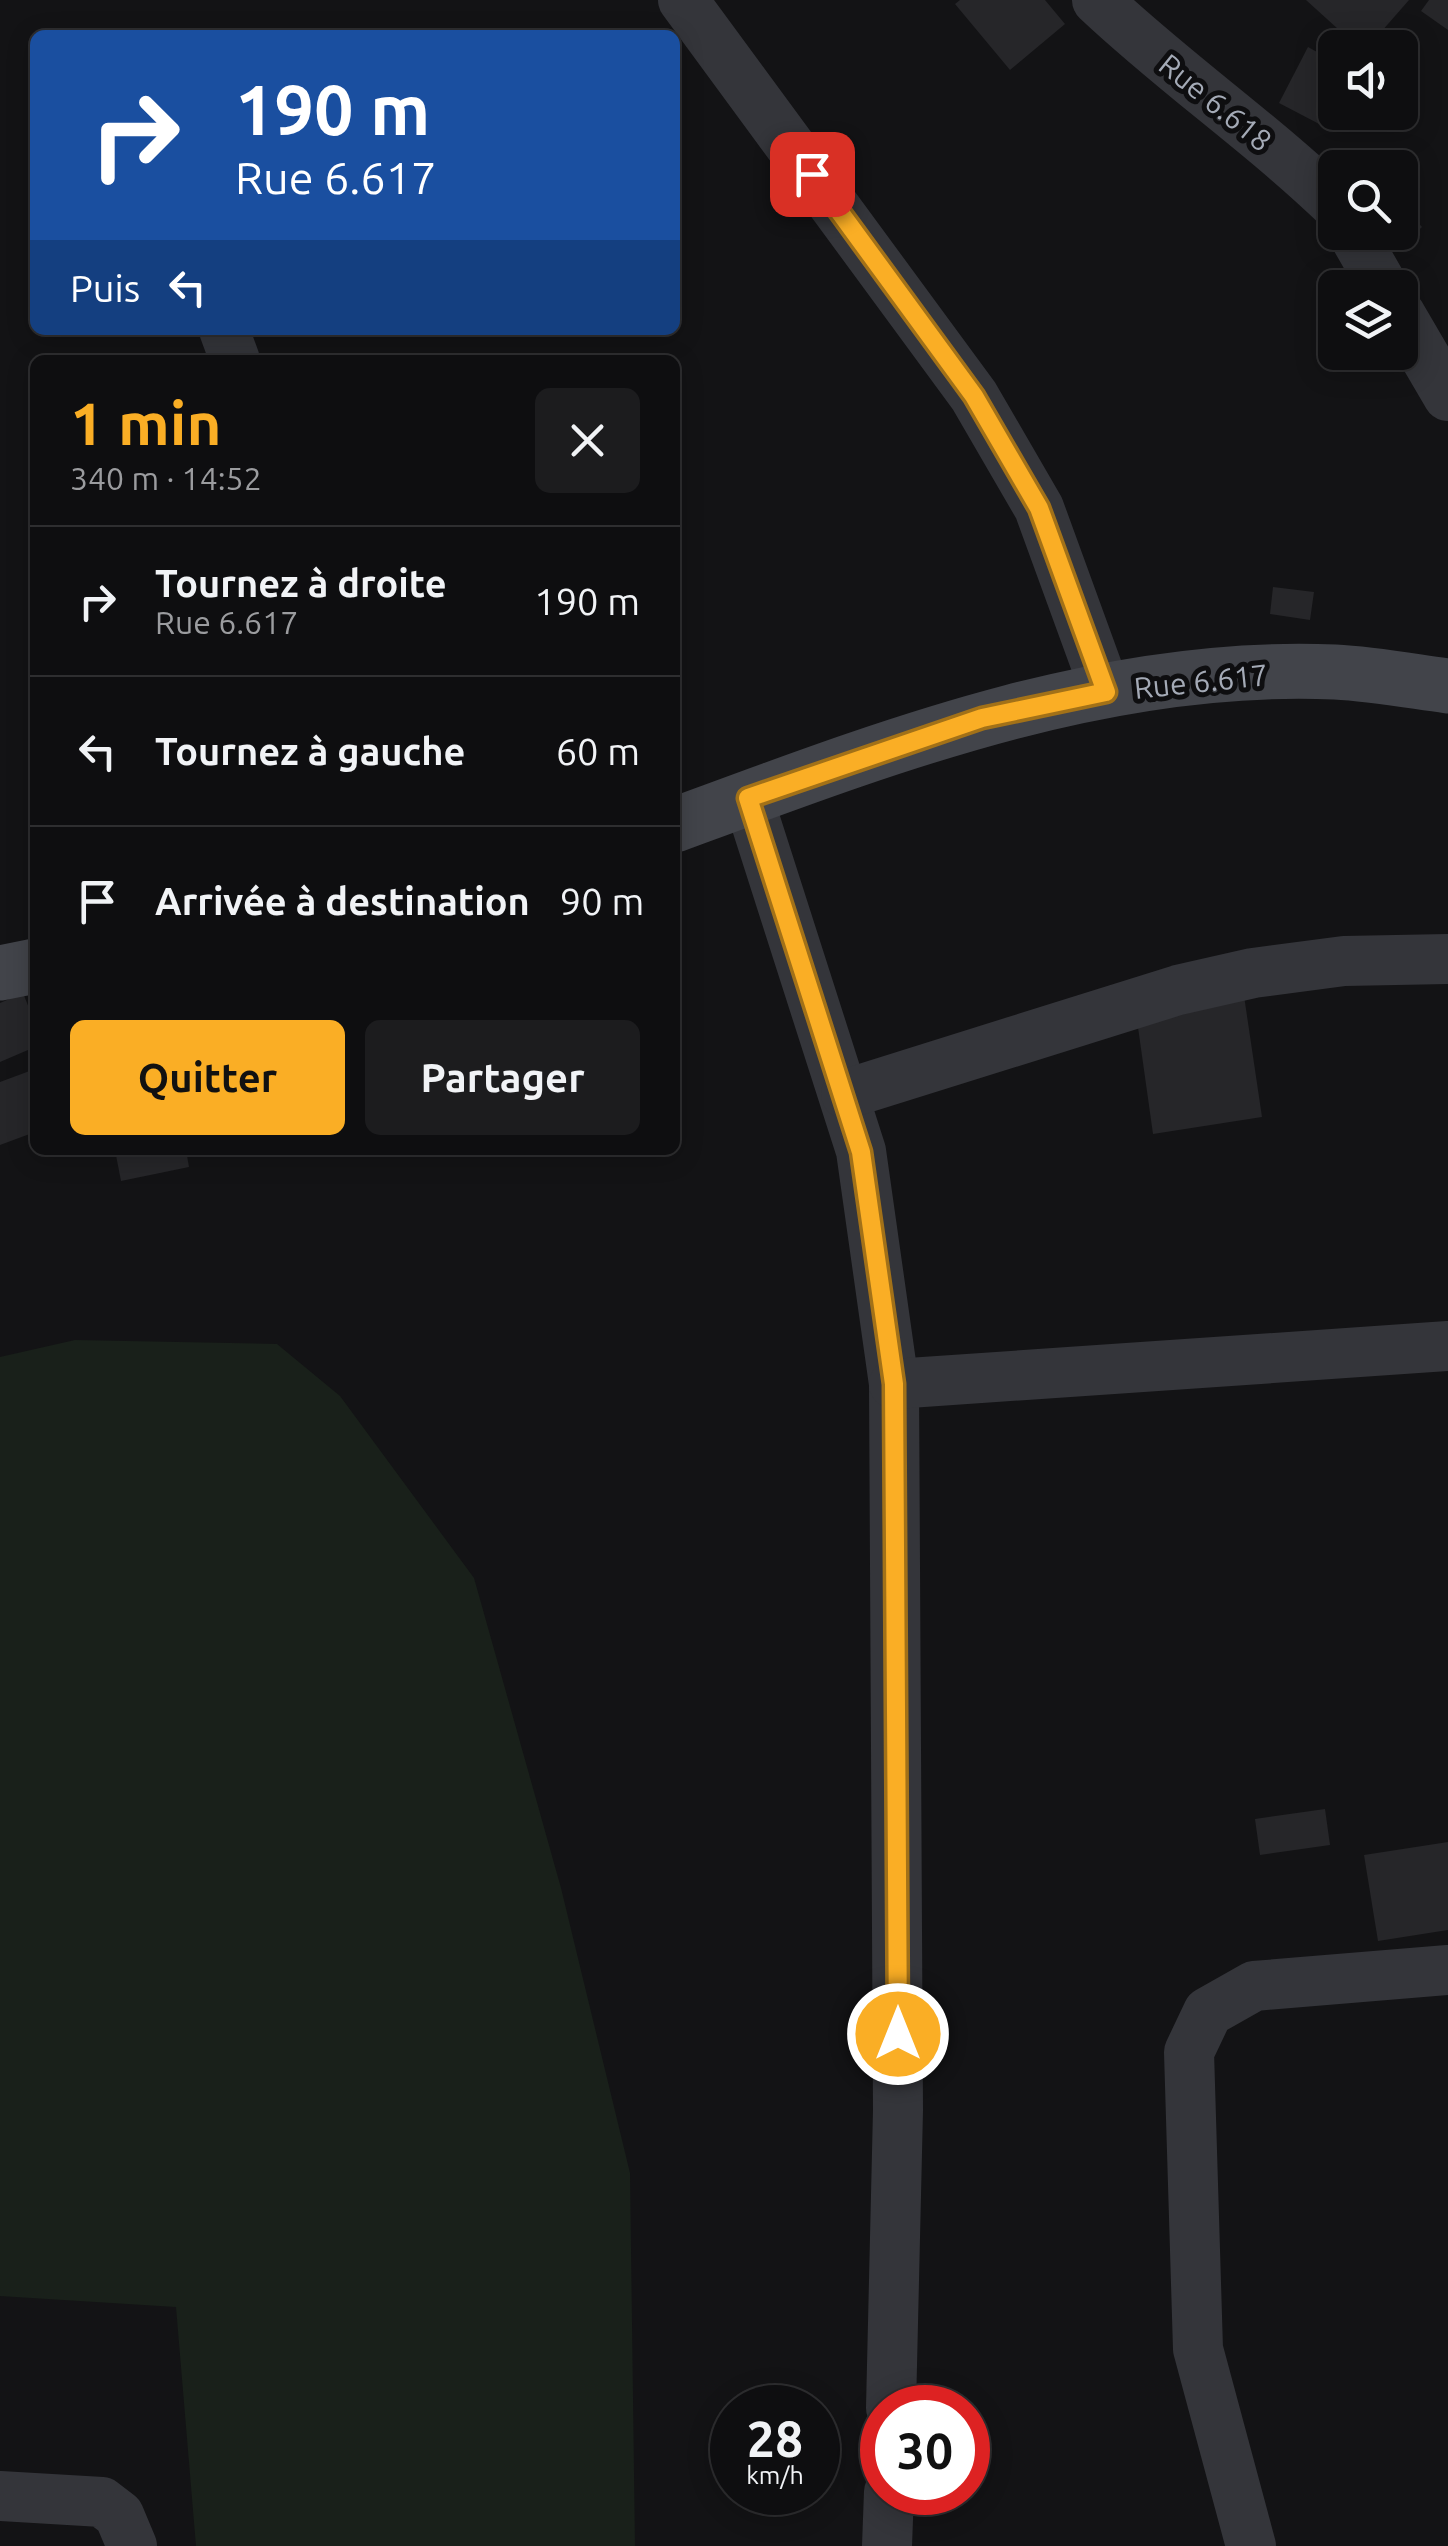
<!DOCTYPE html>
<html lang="fr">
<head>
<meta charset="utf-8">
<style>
	:root { --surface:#0e0e10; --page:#1c1c1e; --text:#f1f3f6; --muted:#9b9c9f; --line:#2e2e30; --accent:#faae25 }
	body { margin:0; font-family:Ubuntu,sans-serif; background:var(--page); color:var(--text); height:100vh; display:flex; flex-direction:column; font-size:38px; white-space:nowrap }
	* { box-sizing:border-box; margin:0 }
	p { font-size:32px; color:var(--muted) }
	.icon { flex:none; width:55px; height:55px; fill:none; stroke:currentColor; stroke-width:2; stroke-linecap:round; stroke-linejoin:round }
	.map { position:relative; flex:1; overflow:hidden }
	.panel { position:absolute; left:30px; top:355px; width:650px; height:800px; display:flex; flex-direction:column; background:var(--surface); border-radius:15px; box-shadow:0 5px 25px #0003,0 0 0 2px var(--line) }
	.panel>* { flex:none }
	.guide { position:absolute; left:30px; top:30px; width:650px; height:305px; border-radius:15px; box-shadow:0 5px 25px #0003,0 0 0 2px var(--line); background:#1a4fa0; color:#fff; overflow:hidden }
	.controls { position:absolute; left:1318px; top:30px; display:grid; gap:20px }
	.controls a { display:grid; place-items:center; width:100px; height:100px; border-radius:15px; background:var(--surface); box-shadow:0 5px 25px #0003,0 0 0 2px var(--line); font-size:50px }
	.speed { position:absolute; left:710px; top:2385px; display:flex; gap:20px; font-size:50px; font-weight:700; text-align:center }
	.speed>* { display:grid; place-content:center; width:130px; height:130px; border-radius:50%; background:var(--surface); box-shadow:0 5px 25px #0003,0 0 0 2px var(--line); line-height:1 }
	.speed small { font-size:25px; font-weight:400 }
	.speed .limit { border:15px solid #d22; background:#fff; color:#111 }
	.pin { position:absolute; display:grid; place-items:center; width:85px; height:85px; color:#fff; margin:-42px; border-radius:20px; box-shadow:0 5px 15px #0006 }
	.me { position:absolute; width:110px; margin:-55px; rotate:0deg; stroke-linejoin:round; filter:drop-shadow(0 0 8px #0008) }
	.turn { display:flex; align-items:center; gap:35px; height:210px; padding:0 40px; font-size:45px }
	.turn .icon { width:130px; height:130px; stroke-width:2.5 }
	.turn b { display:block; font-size:70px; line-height:85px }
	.then { display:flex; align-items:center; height:95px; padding:0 40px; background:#0003; gap:20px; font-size:38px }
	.round { display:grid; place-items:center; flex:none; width:105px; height:105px; border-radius:15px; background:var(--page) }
	.overview { display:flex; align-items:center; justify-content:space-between; height:170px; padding:0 40px }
	h1 { font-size:60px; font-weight:700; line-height:75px; color:var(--accent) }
	.cta { display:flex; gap:20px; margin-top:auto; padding:20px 40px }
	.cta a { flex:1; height:115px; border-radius:15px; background:var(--accent); color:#111; font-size:40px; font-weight:700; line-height:115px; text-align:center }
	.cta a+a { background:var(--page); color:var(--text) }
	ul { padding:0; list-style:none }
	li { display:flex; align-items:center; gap:30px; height:150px; padding:0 40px; border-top:2px solid var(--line) }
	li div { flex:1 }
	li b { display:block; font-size:38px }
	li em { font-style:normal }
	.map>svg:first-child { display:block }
	.green { fill:#19201a }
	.building { fill:#262629 }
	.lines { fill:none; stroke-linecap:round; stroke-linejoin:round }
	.street { stroke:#34353a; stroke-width:50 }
	.secondary { stroke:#42444a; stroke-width:55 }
	.route-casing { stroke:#a27118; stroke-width:25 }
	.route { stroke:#faae25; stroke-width:18 }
	.labels { text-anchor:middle; stroke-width:10; stroke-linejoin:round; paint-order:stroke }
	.street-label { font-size:30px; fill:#a4aab6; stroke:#0e0e10 }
</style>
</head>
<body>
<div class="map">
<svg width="1448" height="2546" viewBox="0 0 1448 2546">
	<rect width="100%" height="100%" fill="#131315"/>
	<polygon class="green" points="75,1340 277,1344 340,1396 474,1578 561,1888 630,2173 635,2546 196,2546 176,2307 0,2296 0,1357"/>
	<g class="building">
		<polygon points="960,0 1045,0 1065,24 1010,70 955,4"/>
		<polygon points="1306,0 1409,0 1367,48 1359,48"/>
		<polygon points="1429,0 1448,0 1448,30 1421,11"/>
		<polygon points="1308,47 1335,62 1335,105 1323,126 1279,103"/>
		<polygon points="1402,206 1422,227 1399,249 1383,232 1400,232"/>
		<polygon points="1273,587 1314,592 1310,620 1270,614"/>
		<polygon points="1243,989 1262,1117 1153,1134 1135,1006"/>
		<polygon points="23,993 35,1023 35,1047 0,1062 0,1003"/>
		<polygon points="35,1069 35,1132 0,1145 0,1082"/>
		<polygon points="115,1150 186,1150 189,1167 121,1181"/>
		<polygon points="1325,1809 1330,1845 1260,1855 1255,1819"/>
		<polygon points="1448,1842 1448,1930 1378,1941 1364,1855"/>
	</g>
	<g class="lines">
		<g class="street">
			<polyline points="683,0 974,396 1039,508 1106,692"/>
			<path d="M1097,0c76,72 163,132 238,204"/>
			<polyline points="1352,232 1384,288"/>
			<polyline points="1400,314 1448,396"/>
			<polyline points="224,330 235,360"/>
			<polyline points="748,798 861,1151 894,1384 898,2110 891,2408"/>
			<polyline points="846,1094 1178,990 1253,973 1344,961 1448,959"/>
			<polyline points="894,1384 1448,1346"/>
			<polyline points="0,2496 102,2502 119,2515 132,2546"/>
			<polyline points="887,2546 889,2492"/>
			<polyline points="1251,2546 1198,2349 1189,2052 1208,2012 1254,1986 1448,1970"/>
		</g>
		<g class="secondary">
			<path d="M675,825c211,-78 430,-163 660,-153 38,2 76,9 113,14"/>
			<polyline points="0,973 35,966"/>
		</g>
	</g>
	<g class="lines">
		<defs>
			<polyline id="route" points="812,174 974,396 1039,508 1106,692 982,718 748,798 861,1152 894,1384 898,2034"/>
		</defs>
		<use href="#route" class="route-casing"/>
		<use href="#route" class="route"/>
	</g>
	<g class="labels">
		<g class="street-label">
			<text transform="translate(1215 103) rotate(39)" y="10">Rue 6.618</text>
			<text transform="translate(1201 682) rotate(-6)" y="10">Rue 6.617</text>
		</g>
	</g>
</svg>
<div class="controls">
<a><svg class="icon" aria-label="sound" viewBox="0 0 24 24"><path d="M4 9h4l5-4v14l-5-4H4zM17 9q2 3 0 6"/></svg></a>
<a><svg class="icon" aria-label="search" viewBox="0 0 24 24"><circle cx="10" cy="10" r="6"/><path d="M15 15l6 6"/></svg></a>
<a><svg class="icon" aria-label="layers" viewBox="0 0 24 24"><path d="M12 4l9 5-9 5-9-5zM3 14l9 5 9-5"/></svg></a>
</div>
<div class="speed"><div>28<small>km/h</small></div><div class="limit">30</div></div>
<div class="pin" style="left:812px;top:174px;background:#d93025"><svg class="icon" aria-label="arrive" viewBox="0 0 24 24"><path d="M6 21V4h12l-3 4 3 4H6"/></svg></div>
<svg class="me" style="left:898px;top:2034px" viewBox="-20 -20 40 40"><circle r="17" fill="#faae25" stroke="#fff" stroke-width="3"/><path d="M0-11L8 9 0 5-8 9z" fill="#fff"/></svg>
<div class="guide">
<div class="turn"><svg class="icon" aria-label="right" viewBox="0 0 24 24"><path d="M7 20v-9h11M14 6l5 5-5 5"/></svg><div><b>190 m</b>Rue 6.617</div></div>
<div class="then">Puis<svg class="icon" aria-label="left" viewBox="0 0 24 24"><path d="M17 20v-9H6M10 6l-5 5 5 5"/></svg></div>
</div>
<section class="panel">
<div class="overview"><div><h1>1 min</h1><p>340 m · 14:52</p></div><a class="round"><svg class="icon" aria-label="close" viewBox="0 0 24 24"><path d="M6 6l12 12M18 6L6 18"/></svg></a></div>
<ul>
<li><svg class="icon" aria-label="right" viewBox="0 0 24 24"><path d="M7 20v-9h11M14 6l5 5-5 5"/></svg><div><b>Tournez à droite</b><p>Rue 6.617</p></div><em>190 m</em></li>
<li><svg class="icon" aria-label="left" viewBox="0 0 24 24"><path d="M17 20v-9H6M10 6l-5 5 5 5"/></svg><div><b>Tournez à gauche</b></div><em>60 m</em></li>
<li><svg class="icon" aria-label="arrive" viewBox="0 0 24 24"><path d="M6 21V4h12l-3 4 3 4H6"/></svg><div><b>Arrivée à destination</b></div><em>90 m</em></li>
</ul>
<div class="cta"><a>Quitter</a><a>Partager</a></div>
</section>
</div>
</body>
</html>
